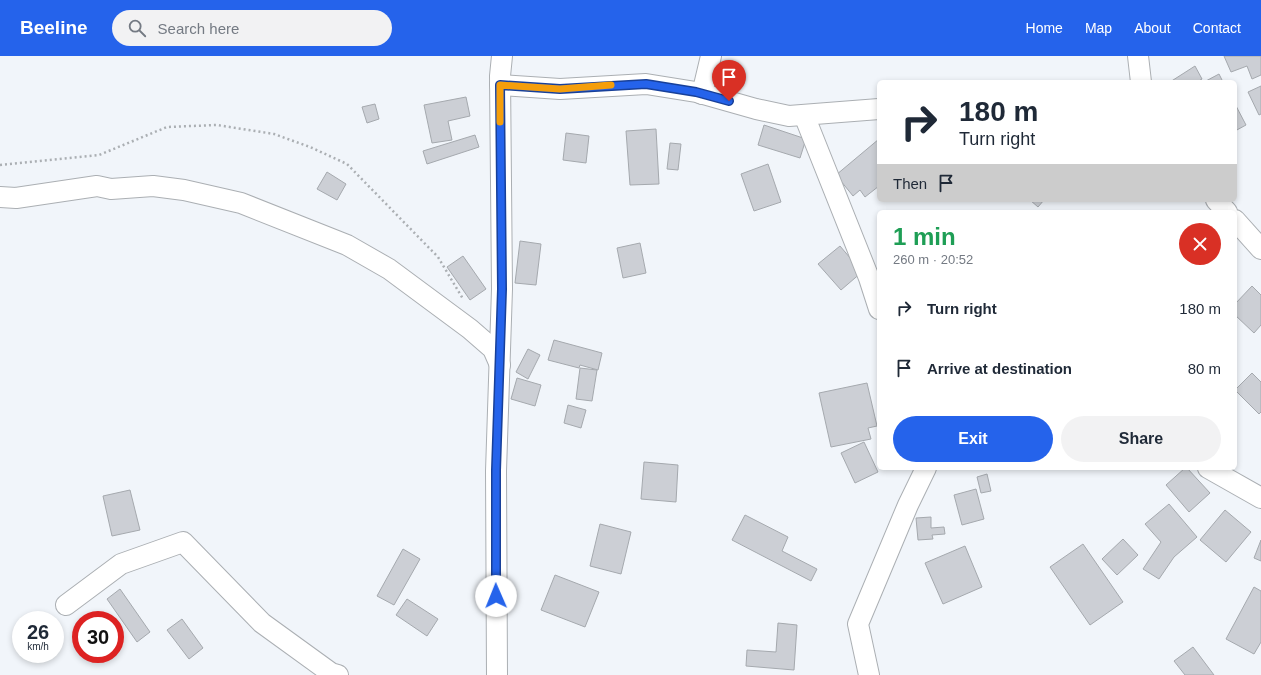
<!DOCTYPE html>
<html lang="en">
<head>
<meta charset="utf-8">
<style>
	:root { --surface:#fff; --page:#f2f2f3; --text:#1f2937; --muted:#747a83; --accent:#2563eb }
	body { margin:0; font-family:Arial,sans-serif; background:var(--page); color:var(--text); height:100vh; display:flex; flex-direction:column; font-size:15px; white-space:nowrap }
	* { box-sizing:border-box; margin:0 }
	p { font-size:13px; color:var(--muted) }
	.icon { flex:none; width:22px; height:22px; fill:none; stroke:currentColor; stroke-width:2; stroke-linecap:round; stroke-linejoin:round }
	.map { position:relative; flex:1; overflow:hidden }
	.details { position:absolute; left:877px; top:154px; width:360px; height:260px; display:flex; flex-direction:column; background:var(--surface); border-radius:6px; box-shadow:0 2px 6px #0003 }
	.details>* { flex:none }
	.guide { position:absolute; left:877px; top:24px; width:360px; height:122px; border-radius:6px; box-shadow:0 2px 6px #0003; background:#fff; color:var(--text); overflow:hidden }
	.speed { position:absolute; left:12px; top:555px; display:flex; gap:8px; font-size:20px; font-weight:700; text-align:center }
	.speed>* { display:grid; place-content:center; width:52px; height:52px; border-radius:50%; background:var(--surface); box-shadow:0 2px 6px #0003; line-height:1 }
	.speed small { font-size:10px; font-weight:400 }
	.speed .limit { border:6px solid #d22; background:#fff; color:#111 }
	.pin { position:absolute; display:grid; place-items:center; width:34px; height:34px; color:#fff; margin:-41px -17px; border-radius:50% 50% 50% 0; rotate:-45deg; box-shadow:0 0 4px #0007 }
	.pin .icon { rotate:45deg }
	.me { position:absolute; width:44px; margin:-22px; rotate:359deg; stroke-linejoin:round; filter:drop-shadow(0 0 3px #0008) }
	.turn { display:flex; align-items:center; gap:14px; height:84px; padding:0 16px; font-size:18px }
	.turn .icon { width:52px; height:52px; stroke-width:2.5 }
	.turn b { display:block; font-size:28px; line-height:34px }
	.then { display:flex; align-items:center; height:38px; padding:0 16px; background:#0003; gap:8px; font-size:15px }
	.round { display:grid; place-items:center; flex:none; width:42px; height:42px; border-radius:21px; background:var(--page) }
	.headline { display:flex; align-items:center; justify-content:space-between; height:68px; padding:0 16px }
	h1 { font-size:24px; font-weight:700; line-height:30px; color:#1e9e55 }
	.button { display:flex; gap:8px; margin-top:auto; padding:8px 16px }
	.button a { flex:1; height:46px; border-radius:24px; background:var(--accent); color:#fff; font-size:16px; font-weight:700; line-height:46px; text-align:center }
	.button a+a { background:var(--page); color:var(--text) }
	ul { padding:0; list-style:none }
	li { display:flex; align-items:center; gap:12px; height:60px; padding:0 16px }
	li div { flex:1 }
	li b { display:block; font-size:15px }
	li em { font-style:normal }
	header { display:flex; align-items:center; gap:24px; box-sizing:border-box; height:56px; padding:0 20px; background:var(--accent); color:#fff }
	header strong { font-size:19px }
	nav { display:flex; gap:22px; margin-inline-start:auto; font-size:14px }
	.search { width:280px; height:36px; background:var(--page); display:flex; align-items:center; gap:10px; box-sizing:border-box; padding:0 14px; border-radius:22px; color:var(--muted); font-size:15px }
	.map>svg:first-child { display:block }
	.building { fill:#cccfd5; stroke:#a5a9ae }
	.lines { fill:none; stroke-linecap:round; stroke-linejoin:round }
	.minor-casing { stroke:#abafb3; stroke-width:22 }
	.path { stroke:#abafb3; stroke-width:2.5; stroke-dasharray:2 3; stroke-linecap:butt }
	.minor { stroke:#fff; stroke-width:20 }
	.route-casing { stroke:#184099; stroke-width:10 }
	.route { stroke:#2563eb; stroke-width:7 }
	.slow { stroke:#f59e0b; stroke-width:7 }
</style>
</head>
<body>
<header>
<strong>Beeline</strong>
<div class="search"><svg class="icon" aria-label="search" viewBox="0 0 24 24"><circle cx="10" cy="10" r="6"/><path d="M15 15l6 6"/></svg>Search here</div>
<nav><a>Home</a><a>Map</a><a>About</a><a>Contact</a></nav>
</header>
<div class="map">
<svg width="1261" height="619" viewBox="0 0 1261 619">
	<rect width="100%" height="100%" fill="#f1f5fa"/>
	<g class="building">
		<polygon points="1224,0 1261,0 1261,19 1252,23 1247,10 1231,16"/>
		<polygon points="1195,10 1202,23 1197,26 1170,26"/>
		<polygon points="1219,18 1223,26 1204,26"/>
		<polygon points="1261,30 1261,58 1259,59 1248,36"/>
		<polygon points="466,41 470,60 448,65 452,84 432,87 424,49"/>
		<polygon points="375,48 379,63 367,67 362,51"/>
		<polygon points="1235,48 1246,69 1235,75"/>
		<polygon points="764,69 806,83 800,102 758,89"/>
		<polygon points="656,73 659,128 630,129 626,75"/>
		<polygon points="566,77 589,80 586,107 563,104"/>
		<polygon points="475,79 479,91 427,108 423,95"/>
		<polygon points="879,83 879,130 865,141 860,134 853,140 836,119"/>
		<polygon points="670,87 681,88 678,114 667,113"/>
		<polygon points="768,108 781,146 754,155 741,118"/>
		<polygon points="327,116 346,128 337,144 317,133"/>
		<polygon points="1030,144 1044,144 1038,151"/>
		<polygon points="520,185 541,188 536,229 515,227"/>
		<polygon points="640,187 646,217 623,222 617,192"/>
		<polygon points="840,190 862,216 841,234 818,208"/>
		<polygon points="463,200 486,233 470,244 447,211"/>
		<polygon points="1252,230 1261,239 1261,269 1254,277 1235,259 1235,248"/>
		<polygon points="554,284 602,297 598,314 580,309 579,312 548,304"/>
		<polygon points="528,293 540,299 528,323 516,316"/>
		<polygon points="580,312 597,314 592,345 576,343"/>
		<polygon points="1252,317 1261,326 1261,356 1259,358 1235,334"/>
		<polygon points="517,322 541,329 535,350 511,343"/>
		<polygon points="867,327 877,370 868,372 871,383 831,391 819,337"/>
		<polygon points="568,349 586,354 581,372 564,367"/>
		<polygon points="864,386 878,416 855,427 841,397"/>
		<polygon points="644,406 678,409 676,446 641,443"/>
		<polygon points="1185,412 1187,412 1210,437 1189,456 1166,429"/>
		<polygon points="987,418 991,435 981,437 977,421"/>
		<polygon points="976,433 984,463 962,469 954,439"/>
		<polygon points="130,434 140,474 112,480 103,440"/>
		<polygon points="1169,448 1197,481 1174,501 1159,523 1143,513 1161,486 1145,468"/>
		<polygon points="1225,454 1251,476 1226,506 1200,484"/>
		<polygon points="745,459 788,481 782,495 817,513 811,525 732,484"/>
		<polygon points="931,461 931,472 944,471 945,478 932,479 933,483 918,484 916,462"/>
		<polygon points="600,468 631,476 621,518 590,510"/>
		<polygon points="1123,483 1138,499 1117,519 1102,503"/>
		<polygon points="1261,484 1261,505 1254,502"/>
		<polygon points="1083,488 1123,546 1090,569 1050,511"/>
		<polygon points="965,490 982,531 943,548 925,507"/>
		<polygon points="403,493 420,503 394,549 377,540"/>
		<polygon points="555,519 599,536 585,571 541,554"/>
		<polygon points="1254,531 1261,535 1261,586 1254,598 1226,583"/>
		<polygon points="120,533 150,576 137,586 107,543"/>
		<polygon points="407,543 438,563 427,580 396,559"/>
		<polygon points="182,563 203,592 189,603 167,574"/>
		<polygon points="778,567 797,569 794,614 746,610 747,594 776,596"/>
		<polygon points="1193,591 1214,619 1185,619 1174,605"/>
	</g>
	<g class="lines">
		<defs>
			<g id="minor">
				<polyline points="1138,0 1141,26"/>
				<polyline points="500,29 560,33 646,28 696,36 756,53 789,60 879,53"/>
				<polyline points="702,38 711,0"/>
				<polyline points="804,59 869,222 879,253"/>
				<polyline points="0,141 16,142 97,130 111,133 153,130 184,134 241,147 347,189 389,213 470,273 493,293 500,309"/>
				<polyline points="1216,144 1227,156"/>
				<polyline points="1235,164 1261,193"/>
				<polyline points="1208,412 1261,442"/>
				<polyline points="66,549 121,508 183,486 262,567 331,617 338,619"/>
				<polyline points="497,619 496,415 502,233 500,20 502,0"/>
				<polyline points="869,619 858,568 908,449 926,412"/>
			</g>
		</defs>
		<use href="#minor" class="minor-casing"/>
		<polyline class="path" points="0,109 99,99 167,71 217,69 274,78 310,91 347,108 438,201 463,243"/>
		<use href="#minor" class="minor"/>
	</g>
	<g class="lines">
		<defs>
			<polyline id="route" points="496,540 496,414 502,233 500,29 560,33 646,28 696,36 729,45"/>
		</defs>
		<use href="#route" class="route-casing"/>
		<use href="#route" class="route"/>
		<polyline class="slow" points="500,66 500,29 560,33 611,29"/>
	</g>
</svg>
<div class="speed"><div>26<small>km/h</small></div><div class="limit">30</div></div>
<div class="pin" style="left:729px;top:45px;background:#d93025"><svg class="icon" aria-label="arrive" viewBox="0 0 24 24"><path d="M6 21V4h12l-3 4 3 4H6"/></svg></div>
<svg class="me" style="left:496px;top:540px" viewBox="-20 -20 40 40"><circle r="19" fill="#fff"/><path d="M0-13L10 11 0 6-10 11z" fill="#2563eb"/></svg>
<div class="guide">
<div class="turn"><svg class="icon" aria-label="right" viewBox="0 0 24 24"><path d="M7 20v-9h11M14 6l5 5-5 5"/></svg><div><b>180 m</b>Turn right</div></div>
<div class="then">Then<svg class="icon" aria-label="arrive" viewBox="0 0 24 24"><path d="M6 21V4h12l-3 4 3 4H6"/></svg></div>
</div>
<section class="details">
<div class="headline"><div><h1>1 min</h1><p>260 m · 20:52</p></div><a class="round" style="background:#d93025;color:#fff"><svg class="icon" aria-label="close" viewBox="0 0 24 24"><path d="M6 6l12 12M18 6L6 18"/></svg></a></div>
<ul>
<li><svg class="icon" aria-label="right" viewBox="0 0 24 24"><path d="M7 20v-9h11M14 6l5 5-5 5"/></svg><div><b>Turn right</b></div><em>180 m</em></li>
<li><svg class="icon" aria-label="arrive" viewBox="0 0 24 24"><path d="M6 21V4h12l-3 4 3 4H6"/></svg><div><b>Arrive at destination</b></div><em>80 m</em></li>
</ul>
<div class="button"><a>Exit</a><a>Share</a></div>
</section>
</div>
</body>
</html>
